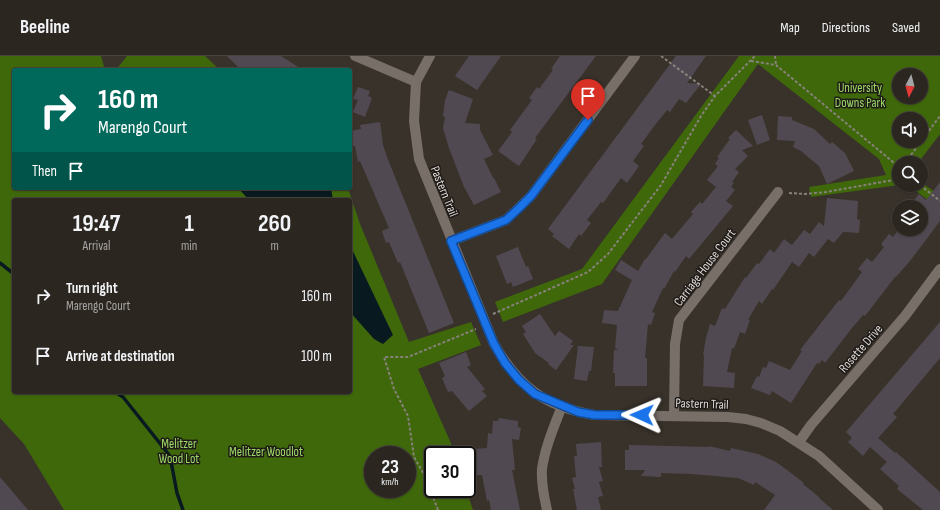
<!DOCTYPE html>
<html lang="en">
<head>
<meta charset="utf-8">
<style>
	:root { --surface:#2b2620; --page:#37322d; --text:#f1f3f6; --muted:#a6a5a5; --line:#47433e }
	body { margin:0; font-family:"Sofia Sans Condensed",sans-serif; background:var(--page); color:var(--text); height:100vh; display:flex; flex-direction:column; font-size:15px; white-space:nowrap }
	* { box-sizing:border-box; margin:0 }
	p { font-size:13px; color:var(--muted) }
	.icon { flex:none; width:22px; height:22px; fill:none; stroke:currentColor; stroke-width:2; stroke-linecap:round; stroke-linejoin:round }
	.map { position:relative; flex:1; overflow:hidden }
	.side { position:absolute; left:12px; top:142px; width:340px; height:196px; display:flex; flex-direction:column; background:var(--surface); border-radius:4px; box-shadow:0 1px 3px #0004,0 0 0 1px var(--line) }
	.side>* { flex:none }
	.hud { position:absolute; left:12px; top:12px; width:340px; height:122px; border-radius:4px; box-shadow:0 1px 3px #0004,0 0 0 1px var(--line); background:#00695c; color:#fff; overflow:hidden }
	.needle { width:26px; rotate:186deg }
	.controls { position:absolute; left:892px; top:12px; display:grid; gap:8px }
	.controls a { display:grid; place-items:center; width:36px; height:36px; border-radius:50%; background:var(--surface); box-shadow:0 1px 3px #0004,0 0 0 1px var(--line); font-size:20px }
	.speed { position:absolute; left:364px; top:390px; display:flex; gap:8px; font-size:20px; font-weight:700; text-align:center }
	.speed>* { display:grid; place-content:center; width:52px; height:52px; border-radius:50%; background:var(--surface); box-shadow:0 1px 3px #0004,0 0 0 1px var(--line); line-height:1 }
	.speed small { font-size:10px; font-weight:400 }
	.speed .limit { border:2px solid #111; border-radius:6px; background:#fff; color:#111 }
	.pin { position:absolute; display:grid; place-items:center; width:34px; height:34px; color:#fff; margin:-41px -17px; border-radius:50% 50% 50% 0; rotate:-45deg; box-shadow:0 0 4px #0007 }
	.pin .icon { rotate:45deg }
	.me { position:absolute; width:44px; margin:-22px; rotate:271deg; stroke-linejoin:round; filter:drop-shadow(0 0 3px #0008) }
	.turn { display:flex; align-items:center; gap:14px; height:84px; padding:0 20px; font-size:18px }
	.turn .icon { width:52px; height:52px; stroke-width:2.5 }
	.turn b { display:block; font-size:28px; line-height:34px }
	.then { display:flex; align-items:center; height:38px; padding:0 20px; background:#0003; gap:8px; font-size:15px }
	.eta { display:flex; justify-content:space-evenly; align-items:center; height:68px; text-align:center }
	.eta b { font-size:24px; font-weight:700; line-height:28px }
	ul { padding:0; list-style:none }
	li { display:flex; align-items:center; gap:12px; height:60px; padding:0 20px }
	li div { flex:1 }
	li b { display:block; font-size:15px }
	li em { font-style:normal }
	header { display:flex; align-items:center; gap:24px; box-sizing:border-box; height:56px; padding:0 20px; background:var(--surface); border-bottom:1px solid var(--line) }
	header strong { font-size:19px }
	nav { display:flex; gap:22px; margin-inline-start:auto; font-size:14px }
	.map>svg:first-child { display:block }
	.green { fill:#3f680b; fill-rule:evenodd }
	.water { fill:#081a20 }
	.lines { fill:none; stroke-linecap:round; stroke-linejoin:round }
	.stream { stroke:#081a20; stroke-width:3.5 }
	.building { fill:#504951 }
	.path { stroke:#88827c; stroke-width:2; stroke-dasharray:3 2; stroke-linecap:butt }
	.street { stroke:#786f68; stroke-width:10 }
	.route-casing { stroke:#114b97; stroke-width:10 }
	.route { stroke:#1a73e8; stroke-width:7 }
	.labels { text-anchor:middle; stroke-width:3; stroke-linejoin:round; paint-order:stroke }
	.park-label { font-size:13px; fill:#9fdb68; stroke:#1e1a17 }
	.street-label { font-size:13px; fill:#dfdad6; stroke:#1e1a17 }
</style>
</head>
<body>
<header>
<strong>Beeline</strong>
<nav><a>Map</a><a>Directions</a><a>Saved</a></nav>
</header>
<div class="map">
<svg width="940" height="454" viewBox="0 0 940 454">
	<rect width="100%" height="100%" fill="#39322b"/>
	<g class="green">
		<path d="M0,0h101l4,14h-91v118h334l12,36 49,118 62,-20 10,23 -63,24 32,72 5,14h-22v34h33l7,21h-409l-40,-66 -24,-26zM14,144h336v192h-336zM373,399h34v34h-34z"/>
		<polygon points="127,0 205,0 220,14 116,14"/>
		<path d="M739,0h201v78l-22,29h-19v22l-88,12 -2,-10 77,-12 -7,-16 -121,-95 -156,220 -99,38 -8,-20 87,-33zM899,19h22v22h-22zM899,63h22v22h-22z"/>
		<polygon points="921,126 940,140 940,153 908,129 921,129"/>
	</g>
	<g class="water">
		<polygon points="238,132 331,132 333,144 249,144"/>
		<polygon points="350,189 393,279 383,288 374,283 350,256"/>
	</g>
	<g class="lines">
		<g class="stream">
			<polyline points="0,207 14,218"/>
			<polyline points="115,336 123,341 170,400 177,437 183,454"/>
		</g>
	</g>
	<g class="building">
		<polygon points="227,0 281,0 303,14 241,14"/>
		<polygon points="469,0 501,0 477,34 455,20"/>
		<polygon points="560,0 596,0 535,82 537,83 519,110 498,95 512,76 510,74 532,44 529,42 537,31 539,33 553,14 551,13"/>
		<polygon points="676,0 706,0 687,27 701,28 686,47 679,43 670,56 667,54 655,69 641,88 644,90 633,105 639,110 627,127 621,122 603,147 601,146 587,164 591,167 581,180 579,178 569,193 552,180 554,178 548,173"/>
		<polygon points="358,31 370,35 368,40 372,42 365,61 353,56 358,44 353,43"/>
		<polygon points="449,34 473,43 465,67 480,68 480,74 493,99 484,103 493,122 494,122 501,136 474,149 464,131 449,92 443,72 445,61 443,60 445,44"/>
		<polygon points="762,59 770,84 757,89 748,64"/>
		<polygon points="778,60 792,61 792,64 814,73 830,88 832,86 845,97 854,115 827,128 819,110 801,95 793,91 795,85 777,84"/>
		<polygon points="380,66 383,89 387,101 454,267 429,277 400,206 398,207 389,186 386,187 382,175 389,172 360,105 358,106 355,90 353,90 350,75 361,73 360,69"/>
		<polygon points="736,74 753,90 742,94 748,100 735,113 739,116 732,126 734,127 731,131 735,134 726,145 733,150 689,203 686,200 675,216 674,215 664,233 663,232 652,256 655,257 651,269 648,268 645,302 647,302 647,330 615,330 615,317 613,317 614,294 618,294 615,292 617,269 602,267 604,254 618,255 632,224 615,214 621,204 638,215 645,203 646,203 665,177 672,183 693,158 691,156 700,146 702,148 716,131 707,124 718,110 715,108 719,102 717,101 730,83 728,82"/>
		<polygon points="940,126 940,165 910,205 896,221 895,221 865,260 863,259 852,272 825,307 822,304 819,308 817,307 791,347 772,335 770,339 751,332 757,320 759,321 763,311 766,312 769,305 790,314 802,295 800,294 839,244 841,245 862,216 858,213 867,202 872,206 884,191 881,188 889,178 893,181 899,173 921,173 921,151 909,151 919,138 926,144"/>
		<polygon points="827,142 858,145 857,163 860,164 859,177 843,176 834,187 828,183 814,201 809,197 799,211 792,206 773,234 772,233 762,248 759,245 748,264 750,264 745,278 740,276 734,293 732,292 727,316 735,317 734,332 703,330 704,299 703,299 706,282 710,268 715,270 722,252 725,253 745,221 746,222 757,207 759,208 770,193 774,197 784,183 792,189 804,174 810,178 819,166 824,170"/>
		<polygon points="518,191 526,211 528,210 533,223 513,231 511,226 507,228 496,200"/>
		<polygon points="540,258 555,280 559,275 573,285 570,289 574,289 556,314 548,308 549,307 535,297 523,278 526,276 522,270"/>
		<polygon points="940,266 940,302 893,358 897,361 878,382 895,397 896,396 940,436 940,454 923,454 897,433 899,430 880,413 887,406 870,391 863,400 848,386 852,382 846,376"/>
		<polygon points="578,290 594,291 591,315 589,315 587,325 574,323"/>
		<polygon points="466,296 471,309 467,311 485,333 482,335 487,340 469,355 452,335 448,336 442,322 445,320 439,307"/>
		<polygon points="499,362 518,365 518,371 521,372 519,384 512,383 515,414 512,414 520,454 491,454 489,444 487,445 482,419 477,419 475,393 487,392 488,377 492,378 493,365 498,365"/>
		<polygon points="601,386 602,411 599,411 603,425 599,426 603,440 598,441 601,454 577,454 573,433 575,433 572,422 576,421 574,400 577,400 576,388"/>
		<polygon points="629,389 709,391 709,390 730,395 731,392 758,398 776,406 787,414 804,427 803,428 819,441 819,442 833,454 764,454 775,439 755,426 754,429 738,422 691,418 661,417 661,421 641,420 645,414 625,414 625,394 629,394"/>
		<polygon points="0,421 28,454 0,454"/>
	</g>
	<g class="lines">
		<g class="path">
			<polyline points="661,0 715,40"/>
			<polyline points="775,0 776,9"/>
			<polyline points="751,5 776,9 899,111"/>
			<polyline points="905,107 940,60"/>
			<polyline points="920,129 940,145"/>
			<polyline points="789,137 805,138 826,136 899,123"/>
			<polyline points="493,258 588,216 608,198 661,129 701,60 715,40 755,0"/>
			<polyline points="438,454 425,420 414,401 408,360 394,333 384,301 408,301 476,273"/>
		</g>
		<g class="street">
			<polyline points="355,0 416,26"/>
			<path d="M430,0l-14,26 -2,39 5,38 75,185c25,43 51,63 101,71l133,2 18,2 15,4 19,8 39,25 59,54"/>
			<polyline points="451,185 506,164 531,140 635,0"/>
			<polyline points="674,359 675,288 679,264 778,136"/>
			<polyline points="799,386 811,369 905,260 940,213"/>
			<path d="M547,454c-3,-13 -6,-27 -5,-41 3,-22 12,-42 20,-63"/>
		</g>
	</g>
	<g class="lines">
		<defs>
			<polyline id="route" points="588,64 531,140 519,152 506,164 451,185 494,288 505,307 519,324 535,338 578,356 595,359 642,359"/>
		</defs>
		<use href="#route" class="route-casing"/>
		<use href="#route" class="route"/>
	</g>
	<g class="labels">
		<g class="park-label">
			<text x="860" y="36">University<tspan x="860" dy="15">Downs Park</tspan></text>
			<text x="179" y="392">Melitzer<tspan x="179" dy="15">Wood Lot</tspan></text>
			<text x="266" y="400">Melitzer Woodlot</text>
		</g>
		<g class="street-label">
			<text transform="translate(445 135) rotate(68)" y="5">Pastern Trail</text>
			<text transform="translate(704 211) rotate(-53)" y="5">Carriage House Court</text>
			<text transform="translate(860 292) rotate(-49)" y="5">Rosette Drive</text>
			<text transform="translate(702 347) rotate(2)" y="5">Pastern Trail</text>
		</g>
	</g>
</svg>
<div class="controls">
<a><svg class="needle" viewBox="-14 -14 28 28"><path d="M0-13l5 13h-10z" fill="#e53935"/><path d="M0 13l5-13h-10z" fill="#a6a5a5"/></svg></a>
<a><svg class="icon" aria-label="sound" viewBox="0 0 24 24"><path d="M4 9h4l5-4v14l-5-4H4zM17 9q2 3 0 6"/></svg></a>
<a><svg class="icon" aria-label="search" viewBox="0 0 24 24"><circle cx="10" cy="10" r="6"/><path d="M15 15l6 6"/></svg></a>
<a><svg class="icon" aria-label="layers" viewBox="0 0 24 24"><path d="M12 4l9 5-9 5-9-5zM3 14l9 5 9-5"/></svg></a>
</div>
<div class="speed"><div>23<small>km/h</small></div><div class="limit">30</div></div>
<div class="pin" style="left:588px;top:64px;background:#d93025"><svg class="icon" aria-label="arrive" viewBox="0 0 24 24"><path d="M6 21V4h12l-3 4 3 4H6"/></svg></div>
<svg class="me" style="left:642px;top:359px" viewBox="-20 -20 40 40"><path d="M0-17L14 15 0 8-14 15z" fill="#1a73e8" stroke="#fff" stroke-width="4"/></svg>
<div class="hud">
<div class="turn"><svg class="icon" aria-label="right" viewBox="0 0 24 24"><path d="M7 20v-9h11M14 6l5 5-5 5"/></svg><div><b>160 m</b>Marengo Court</div></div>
<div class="then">Then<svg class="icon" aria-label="arrive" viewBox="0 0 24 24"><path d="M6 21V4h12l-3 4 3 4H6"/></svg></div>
</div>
<section class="side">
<div class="eta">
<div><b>19:47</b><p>Arrival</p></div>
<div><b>1</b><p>min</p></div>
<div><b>260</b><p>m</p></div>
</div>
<ul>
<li><svg class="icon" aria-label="right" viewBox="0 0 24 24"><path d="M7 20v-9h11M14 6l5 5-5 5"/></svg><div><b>Turn right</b><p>Marengo Court</p></div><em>160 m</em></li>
<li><svg class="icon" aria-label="arrive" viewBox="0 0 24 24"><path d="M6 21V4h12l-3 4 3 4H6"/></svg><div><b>Arrive at destination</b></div><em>100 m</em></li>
</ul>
</section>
</div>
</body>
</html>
